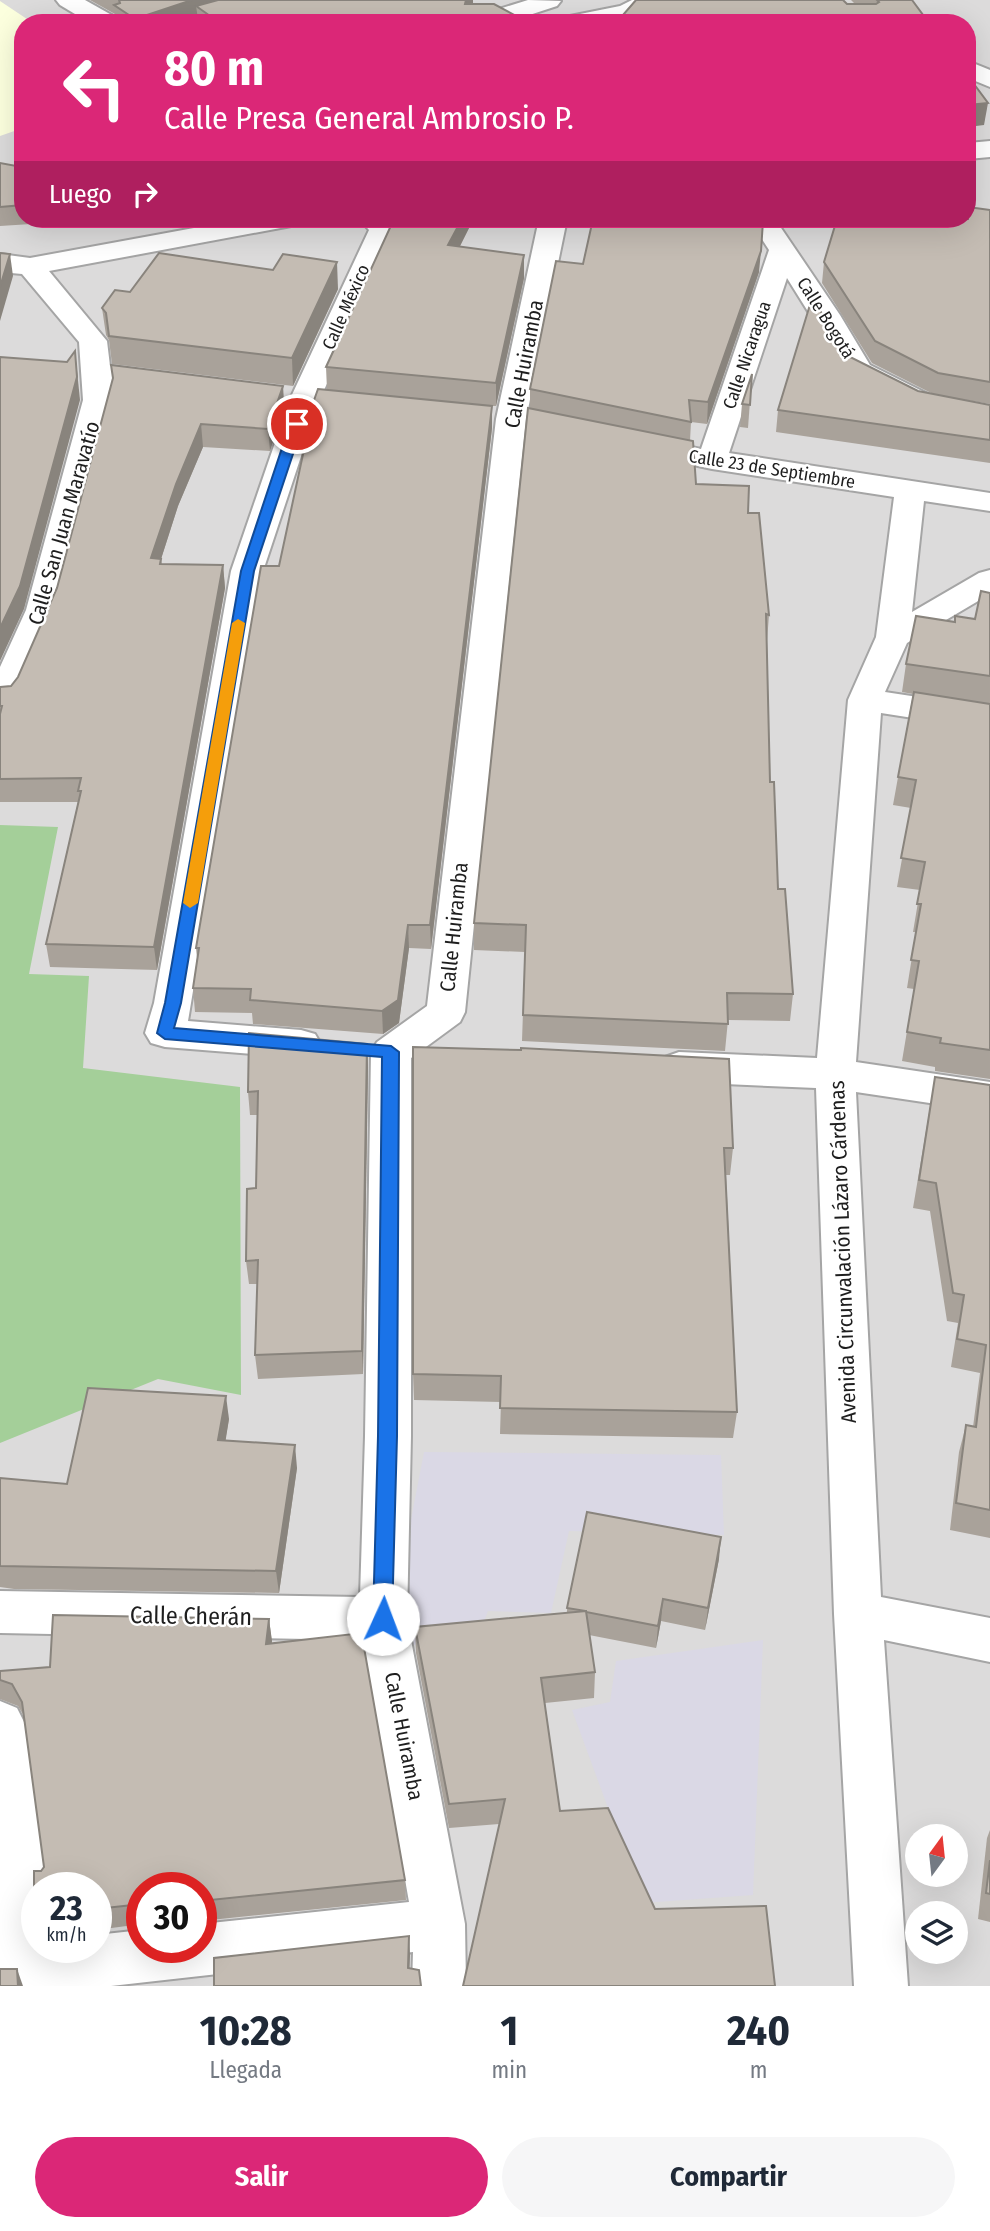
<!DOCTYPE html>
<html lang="es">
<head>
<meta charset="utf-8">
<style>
	:root { --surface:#fff; --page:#f6f6f7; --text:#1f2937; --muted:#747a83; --accent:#db2777 }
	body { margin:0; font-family:"Fira Sans Condensed",sans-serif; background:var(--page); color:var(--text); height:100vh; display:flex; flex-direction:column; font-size:26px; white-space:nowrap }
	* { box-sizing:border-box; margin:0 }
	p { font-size:23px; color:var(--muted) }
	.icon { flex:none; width:38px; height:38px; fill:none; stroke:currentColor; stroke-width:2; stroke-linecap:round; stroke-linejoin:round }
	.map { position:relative; height:1986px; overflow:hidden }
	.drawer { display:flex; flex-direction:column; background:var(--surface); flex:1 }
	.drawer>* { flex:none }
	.guide { position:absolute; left:14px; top:14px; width:962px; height:214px; border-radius:28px; box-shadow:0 7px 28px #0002; background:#db2777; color:#fff; overflow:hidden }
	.needle { width:46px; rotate:15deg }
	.buttons { position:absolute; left:905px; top:1824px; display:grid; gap:14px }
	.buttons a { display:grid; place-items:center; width:63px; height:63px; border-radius:50%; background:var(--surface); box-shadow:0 7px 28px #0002; font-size:35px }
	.speed { position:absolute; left:21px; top:1872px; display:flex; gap:14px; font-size:35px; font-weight:700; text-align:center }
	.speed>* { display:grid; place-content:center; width:91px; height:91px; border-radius:50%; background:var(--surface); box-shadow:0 7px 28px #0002; line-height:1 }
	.speed small { font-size:18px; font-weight:400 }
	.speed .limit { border:10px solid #d22; background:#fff; color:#111 }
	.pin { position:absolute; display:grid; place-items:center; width:60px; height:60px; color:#fff; margin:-30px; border:4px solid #fff; border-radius:50%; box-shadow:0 2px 7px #0007 }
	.me { position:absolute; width:77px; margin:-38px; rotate:2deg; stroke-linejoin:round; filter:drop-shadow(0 0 5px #0008) }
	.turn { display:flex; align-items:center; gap:24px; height:147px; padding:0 35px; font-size:32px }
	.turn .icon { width:91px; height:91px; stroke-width:2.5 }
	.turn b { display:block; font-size:49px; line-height:60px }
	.then { display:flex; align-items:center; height:66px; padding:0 35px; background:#0003; gap:14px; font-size:26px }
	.eta { display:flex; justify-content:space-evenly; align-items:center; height:119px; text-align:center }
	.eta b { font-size:42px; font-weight:700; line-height:49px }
	.cta { display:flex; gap:14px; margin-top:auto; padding:14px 35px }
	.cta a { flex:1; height:80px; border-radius:42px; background:var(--accent); color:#fff; font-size:28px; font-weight:700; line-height:80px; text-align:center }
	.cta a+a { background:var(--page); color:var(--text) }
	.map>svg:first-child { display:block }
	.residential { fill:#dcdbdb; fill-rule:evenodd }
	.education { fill:#fcffde }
	.forest { fill:#a4cf99 }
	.plaza { fill:#dad8e5 }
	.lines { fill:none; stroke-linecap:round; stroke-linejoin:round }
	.minor-casing { stroke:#a5a5a5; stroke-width:4 }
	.minor { fill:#fff; fill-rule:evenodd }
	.wall { fill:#a9a29a }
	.shaded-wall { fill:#89847d }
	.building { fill:#c4bcb3; stroke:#89847d; stroke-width:2 }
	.route { fill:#1a73e8; stroke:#114b97; stroke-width:2 }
	.slow { fill:#f59e0b }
	.labels { text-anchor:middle; stroke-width:5; stroke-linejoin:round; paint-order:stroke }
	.far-street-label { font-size:18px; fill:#1e1e1e; stroke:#fff }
	.street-label { font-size:21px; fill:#1e1e1e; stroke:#fff }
	.near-street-label { font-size:24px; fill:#1e1e1e; stroke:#fff }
</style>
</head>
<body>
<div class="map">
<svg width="990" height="1986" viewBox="0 0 990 1986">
	<rect width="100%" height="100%" fill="#efede4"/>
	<path class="residential" d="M0,0h990v1986h-990zM23,23h945v196h-945zM917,1836h39v38h-39zM37,1888h59v60h-59zM142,1888h59v60h-59zM917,1913h39v38h-39z"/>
	<polygon class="education" points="0,1 33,23 23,23 23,128 0,136"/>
	<polygon class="forest" points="0,825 58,827 29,974 89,976 83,1068 240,1087 241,1395 158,1379 0,1443"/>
	<g class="plaza">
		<polygon points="424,1452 721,1455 724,1535 569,1531 551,1613 488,1611 477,1640 411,1645 396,1598"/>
		<polygon points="763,1640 753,1895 643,1903 572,1710 610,1702 616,1661"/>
	</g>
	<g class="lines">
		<defs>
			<g id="minor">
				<polygon points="56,0 85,0 117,18 120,23 90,23 60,5"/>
				<polygon points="528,0 561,1 557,6 505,23 467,23 470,18"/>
				<path d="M632,0h31c-14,21 -74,29 -96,21l3,-5 50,-10z"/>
				<polygon points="968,61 990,70 990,87 968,78"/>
				<polygon points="990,141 990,157 968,159 968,143"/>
				<polygon points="243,219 300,219 296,225 286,227 49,271 107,341 110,366 174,375 179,381 174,387 164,390 111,384 113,400 58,610 20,699 15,707 0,709 0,667 26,610 83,400 79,342 22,274 0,272 0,254 30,258"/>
				<polygon points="359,219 388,219 397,229 320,399 263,571 188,1021 301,1030 315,1034 321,1044 315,1054 301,1058 165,1047 151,1043 145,1033 154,1003 231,571 290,399 369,230"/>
				<polygon points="539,219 567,219 526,419 465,1012 460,1022 411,1058 411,1436 407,1619 465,1924 466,1986 412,1986 413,1952 111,1986 0,1986 0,1701 17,1708 25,1724 47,1888 37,1888 37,1948 96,1948 96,1935 142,1930 142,1948 201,1948 201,1924 409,1902 363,1640 0,1633 0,1591 360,1597 365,1436 371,1052 377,1042 427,1006 496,419"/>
				<polygon points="749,219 775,219 840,315 870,365 934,397 990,407 990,425 915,410 849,377 787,278 729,453 990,493 990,511 924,501 912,612 979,573 990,570 990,594 907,643 885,692 990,708 990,730 881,713 856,1062 990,1082 990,1112 856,1092 881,1597 990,1618 990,1662 884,1640 908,1986 854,1986 834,1614 816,1088 679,1082 665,1077 659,1067 665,1057 679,1052 817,1058 848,700 876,637 894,497 712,469 632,452 628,446 632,440 643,437 701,449 769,250"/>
			</g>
		</defs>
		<use href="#minor" class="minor-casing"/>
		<use href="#minor" class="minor"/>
	</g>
	<g class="wall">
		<polygon points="90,0 473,0 473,4 529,23 198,23 198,19 186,23 116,23 115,14"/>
		<polygon points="851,0 912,0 929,23 847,4 855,4"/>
		<polygon points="23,158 23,219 109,219 0,226 0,163 16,166"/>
		<polygon points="990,210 990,404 960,399 990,405 990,463 776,432 778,410 850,357 918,391 933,394 872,363 822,283 824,262"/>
		<polygon points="471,224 460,246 524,278 496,406 492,406 492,428 431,949 409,948 399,1023 383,1034 253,1024 252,1013 195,1012 193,988 197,958 196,948 302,460 301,445 327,390 326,367"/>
		<polygon points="583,264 759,272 707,424 691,422 690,441 696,484 748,513 769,615 767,641 770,782 778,889 793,994 790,1021 728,1020 725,1051 522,1041 525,952 474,950 474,923 530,409 530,389"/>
		<polygon points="338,289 293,386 112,364 109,340 106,335 102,308 130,292"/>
		<polygon points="752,374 748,428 740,427 742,404"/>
		<polygon points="113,378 283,386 284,408 270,451 203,447 178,506 161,559 162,564 223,565 225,588 157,970 50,967 46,944 78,802 0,802 0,687 11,686 18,677 57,588"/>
		<polygon points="990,593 990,1079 935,1071 935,1067 902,1061 914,989 907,988 916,932 913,932 920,890 897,887 911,808 893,805 913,694 902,692 906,664 954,622 975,619"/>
		<polygon points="367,1044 368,1067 363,1374 258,1379 255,1355 257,1284 249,1284 246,1261 256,1188 257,1115 250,1115 248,1092"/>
		<polygon points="521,1050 733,1148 730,1175 726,1175 737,1412 733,1438 500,1434 501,1402 414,1400 413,1374"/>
		<polygon points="935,1077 990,1085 990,1538 950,1530 959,1452 966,1425 973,1427 980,1373 951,1367 958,1323 947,1321 930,1211 913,1208"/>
		<polygon points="229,1419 225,1441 297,1468 279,1593 14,1589 0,1587 0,1478 67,1484"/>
		<polygon points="719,1559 705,1630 661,1621 656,1648 589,1635 595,1672 594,1698 545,1703 560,1811 655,1909 775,1986 499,1824 449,1828 416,1653 415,1627 567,1613 567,1608"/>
		<polygon points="53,1615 269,1619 272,1643 353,1634 353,1637 362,1636 405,1880 406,1900 201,1921 201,1888 142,1888 142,1924 96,1930 96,1888 37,1888 37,1927 34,1916 34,1871 41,1871 44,1867 24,1716 18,1706 0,1699 0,1671 50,1667"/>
		<polygon points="990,1830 990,1922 978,1919 987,1838"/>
	</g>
	<g class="shaded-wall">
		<polygon points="192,0 215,0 216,13 196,6 198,19 186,23 135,23 135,19"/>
		<polygon points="466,0 473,0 473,14 465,4"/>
		<polygon points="988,103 984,125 968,127 968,105"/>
		<polygon points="462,219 471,219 471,224 449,268 448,245"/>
		<polygon points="761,251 759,272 707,424 708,402"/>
		<polygon points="10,254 13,276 0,321 0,287"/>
		<polygon points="524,255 524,278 496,406 496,383"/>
		<polygon points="337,262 338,289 293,386 292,358"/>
		<polygon points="75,351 80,400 24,609 0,661 0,628"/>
		<polygon points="283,386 284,408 270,451 268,429"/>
		<polygon points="492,406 492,428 431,949 430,925"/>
		<polygon points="201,424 203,447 178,506 154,581 151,558 176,484"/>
		<polygon points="223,565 225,588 157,970 154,947"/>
		<polygon points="408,925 409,948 399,1023 383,1034 382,1011"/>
		<polygon points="367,1044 368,1067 363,1374 362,1351"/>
		<polygon points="226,1396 229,1419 222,1463 218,1440"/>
		<polygon points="295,1445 297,1468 279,1593 276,1571"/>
		<polygon points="721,1537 719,1559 705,1630 708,1608"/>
		<polygon points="663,1599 661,1621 656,1648 658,1626"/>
		<polygon points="269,1619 272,1641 268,1666 266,1644"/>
		<polygon points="409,1936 410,1955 409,1986 408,1968"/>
		<polygon points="17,1969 23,1986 18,1986"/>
	</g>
	<g class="building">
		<polygon points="119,0 192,0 135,19 114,5 120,3"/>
		<polygon points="218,0 466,0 465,4 494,4 529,23 220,23 196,6"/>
		<polygon points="636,0 843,0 847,4 876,4 879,2 877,0 912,0 929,23 616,23"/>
		<polygon points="968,76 988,103 968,105"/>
		<polygon points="23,158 23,205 0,207 0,163 16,166"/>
		<polygon points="968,207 990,210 990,382 938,373 875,341 824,262 837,219 968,219"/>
		<polygon points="394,219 462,219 448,245 524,255 496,383 326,367"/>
		<polygon points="593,219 761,219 763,221 761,251 708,402 689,400 691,422 530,389 556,261 583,264"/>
		<polygon points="0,253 10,254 0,287"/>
		<polygon points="159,253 273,270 283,254 337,262 292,358 109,336 106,313 102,308 115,290 130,292"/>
		<polygon points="812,298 850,357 918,391 990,405 990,440 778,410"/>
		<polygon points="75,351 77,377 20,586 0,628 0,357 67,362"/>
		<polygon points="111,365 283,386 268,429 201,424 176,484 151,558 161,559 160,564 223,565 154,947 46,944 81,791 78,791 81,778 0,779 0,714 2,706 0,706 0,687 11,686 18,677 57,588 113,378"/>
		<polygon points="752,374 750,405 742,404"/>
		<polygon points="318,389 492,406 430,925 408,925 398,1000 382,1011 250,1000 251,989 193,988 199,948 196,948 261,566 279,566 305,445 301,445 303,431"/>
		<polygon points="528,408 693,441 696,484 749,486 748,513 759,513 769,615 766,614 770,782 774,782 778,889 785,889 793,994 727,993 728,1024 523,1015 526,925 474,923"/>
		<polygon points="981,591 990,593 990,676 906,664 916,616 955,622 955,616 975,619"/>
		<polygon points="914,692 990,704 990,1050 940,1043 941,1038 907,1032 919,961 911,960 921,904 917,904 925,862 901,858 916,780 898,777"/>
		<polygon points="249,1033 367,1044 362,1351 255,1355 258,1260 246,1261 247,1189 256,1188 258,1091 248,1092"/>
		<polygon points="413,1047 521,1050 521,1048 729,1059 733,1148 724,1148 737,1412 500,1408 501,1376 413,1374"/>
		<polygon points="935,1077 990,1085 990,1510 956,1503 966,1425 976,1427 986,1345 957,1339 964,1295 953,1293 936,1183 919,1180"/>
		<polygon points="88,1388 226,1396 218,1440 295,1445 276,1571 0,1566 0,1478 67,1484"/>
		<polygon points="587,1512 721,1537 708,1608 663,1599 658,1626 586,1612 586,1611 567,1608"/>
		<polygon points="586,1611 595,1672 541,1678 560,1811 608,1808 655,1909 766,1906 775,1986 463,1986 505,1799 449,1804 415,1627"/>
		<polygon points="53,1615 269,1619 266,1644 353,1634 353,1637 362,1636 405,1880 201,1901 201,1888 142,1888 142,1904 96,1909 96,1888 37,1888 37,1916 34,1916 34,1871 41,1871 44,1867 22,1702 12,1684 0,1680 0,1671 50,1667"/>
		<polygon points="990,1860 990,1894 986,1893"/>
		<polygon points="409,1936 408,1968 419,1970 421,1986 214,1986 214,1958"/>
		<polygon points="0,1969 17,1969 18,1986 0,1986"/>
	</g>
	<polygon class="route" points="297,420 303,424 254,571 181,1003 174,1028 391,1046 399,1052 397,1436 392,1619 390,1626 383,1628 376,1626 373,1619 378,1436 382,1057 165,1039 157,1033 165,1003 241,571 290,424"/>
	<polygon class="slow" points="238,619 245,623 198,903 190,908 183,903 232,623"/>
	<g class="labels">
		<g class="far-street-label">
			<text transform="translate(346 307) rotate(-66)" y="6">Calle México</text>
			<text transform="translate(826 318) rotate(58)" y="6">Calle Bogotá</text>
			<text transform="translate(747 355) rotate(-71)" y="6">Calle Nicaragua</text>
			<text transform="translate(772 469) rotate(9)" y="6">Calle 23 de Septiembre</text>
		</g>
		<g class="street-label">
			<text transform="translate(524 364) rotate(-79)" y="7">Calle Huiramba</text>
			<text transform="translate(64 523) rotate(-74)" y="7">Calle San Juan Maravatío</text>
			<text transform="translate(454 927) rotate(-84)" y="7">Calle Huiramba</text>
			<text transform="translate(843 1252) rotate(-92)" y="7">Avenida Circunvalación Lázaro Cárdenas</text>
			<text transform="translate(404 1736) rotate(79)" y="7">Calle Huiramba</text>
		</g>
		<g class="near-street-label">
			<text transform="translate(191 1616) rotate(1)" y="8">Calle Cherán</text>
		</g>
	</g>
</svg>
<div class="buttons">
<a><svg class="needle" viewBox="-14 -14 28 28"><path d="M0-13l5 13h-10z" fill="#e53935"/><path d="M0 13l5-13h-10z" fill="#747a83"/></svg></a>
<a><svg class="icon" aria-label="layers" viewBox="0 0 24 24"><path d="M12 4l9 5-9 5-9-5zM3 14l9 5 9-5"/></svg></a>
</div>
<div class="speed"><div>23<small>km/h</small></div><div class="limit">30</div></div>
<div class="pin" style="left:297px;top:424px;background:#d93025"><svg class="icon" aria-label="arrive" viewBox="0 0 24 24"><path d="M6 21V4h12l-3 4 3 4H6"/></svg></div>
<svg class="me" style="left:383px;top:1619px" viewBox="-20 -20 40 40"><circle r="19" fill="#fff"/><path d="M0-13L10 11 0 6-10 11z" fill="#1a73e8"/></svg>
<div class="guide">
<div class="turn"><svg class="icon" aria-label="left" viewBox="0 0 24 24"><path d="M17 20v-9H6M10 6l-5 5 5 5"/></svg><div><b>80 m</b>Calle Presa General Ambrosio P.</div></div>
<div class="then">Luego<svg class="icon" aria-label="right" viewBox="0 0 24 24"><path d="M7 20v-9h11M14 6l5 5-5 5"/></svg></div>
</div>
</div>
<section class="drawer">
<div class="eta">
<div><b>10:28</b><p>Llegada</p></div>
<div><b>1</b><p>min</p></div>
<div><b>240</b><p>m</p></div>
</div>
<div class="cta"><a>Salir</a><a>Compartir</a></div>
</section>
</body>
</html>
